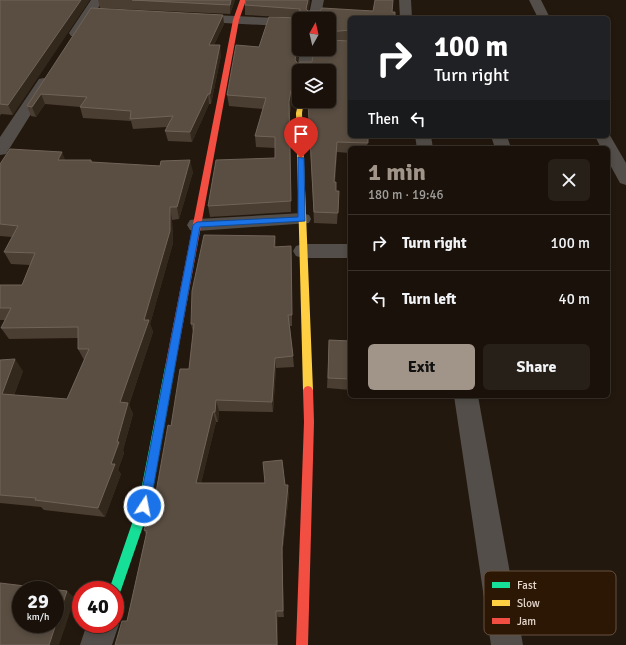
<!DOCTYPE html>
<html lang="en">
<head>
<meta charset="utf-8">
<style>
	:root { --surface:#1a120a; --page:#272018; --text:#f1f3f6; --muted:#9f9e9c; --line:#38322b; --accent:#a19489 }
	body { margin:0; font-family:Signika,sans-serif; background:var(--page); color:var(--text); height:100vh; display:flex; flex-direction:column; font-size:15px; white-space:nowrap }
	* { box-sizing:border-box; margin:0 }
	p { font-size:13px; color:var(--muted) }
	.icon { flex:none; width:22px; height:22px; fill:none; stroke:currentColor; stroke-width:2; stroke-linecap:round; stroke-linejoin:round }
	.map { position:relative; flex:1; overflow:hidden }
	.details { position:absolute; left:348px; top:146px; width:262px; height:252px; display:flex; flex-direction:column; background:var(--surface); border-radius:6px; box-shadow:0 2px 6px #0003,0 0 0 1px var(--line) }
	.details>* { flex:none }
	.guide { position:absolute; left:348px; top:16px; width:262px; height:122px; border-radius:6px; box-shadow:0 2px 6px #0003,0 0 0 1px var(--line); background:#202124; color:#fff; overflow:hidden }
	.needle { width:26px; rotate:8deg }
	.controls { position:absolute; left:292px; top:12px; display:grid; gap:8px }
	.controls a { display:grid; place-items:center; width:44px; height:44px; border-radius:6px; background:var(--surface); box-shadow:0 2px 6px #0003,0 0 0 1px var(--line); font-size:20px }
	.speed { position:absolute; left:12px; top:581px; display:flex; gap:8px; font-size:20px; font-weight:700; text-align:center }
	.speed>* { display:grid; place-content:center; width:52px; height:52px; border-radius:50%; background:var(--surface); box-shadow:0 2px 6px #0003,0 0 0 1px var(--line); line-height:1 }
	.speed small { font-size:10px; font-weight:400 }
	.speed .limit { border:6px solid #d22; background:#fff; color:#111 }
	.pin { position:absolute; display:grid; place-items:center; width:34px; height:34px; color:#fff; margin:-41px -17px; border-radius:50% 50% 50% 0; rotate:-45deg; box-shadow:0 0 4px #0007 }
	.pin .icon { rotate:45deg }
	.me { position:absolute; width:44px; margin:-22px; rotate:11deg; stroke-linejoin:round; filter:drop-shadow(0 0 3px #0008) }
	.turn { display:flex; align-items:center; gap:14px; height:84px; padding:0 20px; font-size:18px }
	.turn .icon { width:52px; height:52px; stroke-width:2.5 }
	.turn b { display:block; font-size:28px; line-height:34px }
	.then { display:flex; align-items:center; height:38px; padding:0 20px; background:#0003; gap:8px; font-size:15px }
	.round { display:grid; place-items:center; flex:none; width:42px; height:42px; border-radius:6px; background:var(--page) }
	.headline { display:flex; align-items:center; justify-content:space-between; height:68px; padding:0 20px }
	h1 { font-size:24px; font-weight:700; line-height:30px; color:var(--accent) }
	.primary-button { display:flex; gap:8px; margin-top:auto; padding:8px 20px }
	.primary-button a { flex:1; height:46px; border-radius:6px; background:var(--accent); color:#111; font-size:16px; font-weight:700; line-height:46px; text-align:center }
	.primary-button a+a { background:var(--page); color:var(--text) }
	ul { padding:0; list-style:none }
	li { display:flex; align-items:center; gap:12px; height:56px; padding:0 20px; border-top:1px solid var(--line) }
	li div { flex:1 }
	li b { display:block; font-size:15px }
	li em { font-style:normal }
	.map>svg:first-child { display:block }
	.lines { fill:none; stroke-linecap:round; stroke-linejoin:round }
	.street { fill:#534e49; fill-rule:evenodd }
	.fast { fill:#16e098; fill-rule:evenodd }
	.slow { fill:#ffcf43; fill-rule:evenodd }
	.jam { fill:#f24e42; fill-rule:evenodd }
	.wall { fill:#4a3d32; fill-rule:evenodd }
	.shaded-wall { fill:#33281c }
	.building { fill:#5a4e42; stroke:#706358; fill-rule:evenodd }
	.route { fill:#1a73e8; stroke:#114b97 }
	.key { fill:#2c1705; stroke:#645040; stroke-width:1 }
	.key-label { font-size:11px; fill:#e5d6cb }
</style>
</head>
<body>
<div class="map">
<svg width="626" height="645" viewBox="0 0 626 645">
	<rect width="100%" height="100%" fill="#23180e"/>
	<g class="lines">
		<g class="street">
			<polygon points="91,0 103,0 81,36 71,36 69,33"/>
			<polygon points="312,0 324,0 320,19 308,19"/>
			<polygon points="399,0 411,0 412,18 400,18"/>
			<polygon points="529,0 541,0 550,18 538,18"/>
			<polygon points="192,14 299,19 299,27 187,21 186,18 187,15"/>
			<polygon points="300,49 314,49 311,71 299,71 299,74 297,71"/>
			<polygon points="44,78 49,79 51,82 6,154 0,155 0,137 39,79"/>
			<polygon points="608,132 626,163 626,185 620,183 608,161 608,148 601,148 595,136 608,136"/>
			<polygon points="415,136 431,136 433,148 417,148"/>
			<polygon points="491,136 507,136 511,148 495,148"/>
			<polygon points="302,213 309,215 311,219 309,223 197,231 190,230 187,225 190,220 197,219"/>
			<polygon points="303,244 350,244 350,258 303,258 296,256 293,251 296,246"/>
			<polygon points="454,396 478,396 523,645 491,645"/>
			<polygon points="115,615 119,624 112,645 80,645 87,624 115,624"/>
		</g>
		<polygon class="fast" points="170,363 173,364 175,367 150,506 121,590 119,594 115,596 115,590 109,590 138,506 165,367 167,364"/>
		<polygon class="slow" points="299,100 299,101 304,101 302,113 313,390 311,393 308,394 305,393 303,390 296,113"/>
		<g class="jam">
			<polygon points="240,0 246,0 239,20 175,367 173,370 170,371 167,370 165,367 233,20"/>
			<polygon points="308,386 311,387 313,390 314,422 308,645 296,645 304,422 303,390 305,387"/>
		</g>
	</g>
	<g class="wall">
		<polygon points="0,0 13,115 1,114 0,116"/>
		<polygon points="98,0 235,0 230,14 100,8"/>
		<path d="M246,0h64l-2,11 84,1 -42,6v22l-7,1 7,95h18l-1,12h-17v5l-13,-1 -2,30 1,9h3l-2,33 -23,-1 -6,-121 21,-1 -30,-30v25l-7,5 -2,12 1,99 -81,5 -2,-11 67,-48v-10l-19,-1 -1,-11 8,-27 -34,-3 -2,-11 32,-48 22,-30 -36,-2v-10zM299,19h30v30l-17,13 -13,3 -2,-3 2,-14z"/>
		<polygon points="91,8 224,24 214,45 221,55 211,104 209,104 192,142 168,141 165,131 167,127 133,129 131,121 83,118 80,107 45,104 36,117 31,116 27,106"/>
		<polygon points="66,160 91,160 92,162 193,172 179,219 172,220 173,243 150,324 153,332 129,405 133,414 123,450 124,453 118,470 121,474 105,517 44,510 41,507 0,503 0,360 23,371 14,395 67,399 84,360 78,349 78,338 9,339 1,328 5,320 0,320 0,285 22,285 30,265 11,264 4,252 12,237 0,236 0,164"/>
		<polygon points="275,236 276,247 292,258 292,326 290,326 293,356 294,367 276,368 273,412 219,411 218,422 216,422 201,483 285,485 289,494 282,556 284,617 127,621 146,535 144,530 155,498 171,426 189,369 193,332 191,324"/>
		<polygon points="329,340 350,341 350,390 327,388"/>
	</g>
	<g class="shaded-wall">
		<polygon points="81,0 90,0 13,115 8,105"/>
		<polygon points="231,0 235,0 230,14 230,5"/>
		<polygon points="308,0 310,0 310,3 307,19 306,9"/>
		<polygon points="223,15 224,24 210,54 209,45"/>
		<polygon points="299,38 299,48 296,71 295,60"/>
		<polygon points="220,45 221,55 211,104 210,94"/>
		<polygon points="299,85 299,96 292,101 290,113 291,212 289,102 291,90"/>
		<polygon points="41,94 45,104 36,117 32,107"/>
		<polygon points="208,94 209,104 192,142 190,132"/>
		<polygon points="337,142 337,152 334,193 334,182"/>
		<polygon points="62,152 67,164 58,160"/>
		<polygon points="190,160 193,172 179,219 177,207"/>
		<polygon points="170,207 172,220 173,243 150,324 153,332 129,405 133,414 123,450 124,453 118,470 121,474 105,517 98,508 111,464 117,442 120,402 144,320"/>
		<polygon points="275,236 276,247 274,247"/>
		<polygon points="291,246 292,258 292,326 292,315"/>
		<polygon points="275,358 276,368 273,412 272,402"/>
		<polygon points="15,359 23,371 10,405 2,394"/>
		<polygon points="216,400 219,411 218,422 215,412"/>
		<polygon points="213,412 216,422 199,492 196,483"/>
		<polygon points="288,485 289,494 282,556 284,617 283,611 282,548"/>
		<polygon points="67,591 75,598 59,645 49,645"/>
		<polygon points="276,611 278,617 278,645 277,645"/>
	</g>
	<g class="building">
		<polygon points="0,0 81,0 8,105 0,104"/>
		<polygon points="132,0 231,0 230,5"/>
		<polygon points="246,0 308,0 306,9 308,11 320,11 322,8 373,11 375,0 393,0 392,12 395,12 395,18 350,18 350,30 329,32 329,19 299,19 299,38 295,60 299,65 300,62 312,62 314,49 329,49 329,40 350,41 350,136 368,136 368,143 337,142 334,182 336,182 336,191 339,191 338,213 314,212 308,102 309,101 329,101 329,71 299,71 299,85 291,90 289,102 291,201 208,206 216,160 275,158 275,137 255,136 266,98 227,95 236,45 259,47 269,17 299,18 300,9 245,5"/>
		<polygon points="91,8 223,15 209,45 220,45 210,94 208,94 190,132 165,131 173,116 130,119 131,111 80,107 87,97 41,94 32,107 27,106"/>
		<polygon points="10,149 62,152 58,160 91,160 91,162 160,166 161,161 190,160 177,207 170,207 170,231 144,320 149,320 120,402 128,403 117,442 119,442 111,464 115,464 98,508 35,500 36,498 0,495 0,360 15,359 2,394 67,399 89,349 78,349 78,327 1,328 11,308 0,308 0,285 22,285 35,253 4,252 18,226 0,224 0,164"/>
		<polygon points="204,235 275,236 274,247 291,246 292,315 288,315 293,356 275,358 272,402 216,400 215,412 213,412 196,483 265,483 263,462 282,460 285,485 288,485 282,548 283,611 276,611 277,645 115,645 122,621 127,621 147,531 144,530 155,498 168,425 171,426 180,369 189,369 194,324 191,324 192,291"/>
		<polygon points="329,340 350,341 350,379 328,378"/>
		<path d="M0,583l67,8 -18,54h-49zM21,590h34v34h-34z"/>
	</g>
	<polygon class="route" points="298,157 304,158 305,221 200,227 150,506 148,510 144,512 140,510 139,506 193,225 197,222 298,217"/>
	<rect x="484" y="571" width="132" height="64" rx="6" class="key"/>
	<rect x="492" y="582" width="18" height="6" fill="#16e098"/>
	<rect x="492" y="600" width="18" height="6" fill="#ffcf43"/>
	<rect x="492" y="618" width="18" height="6" fill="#f24e42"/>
	<g class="key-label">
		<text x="517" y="589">Fast</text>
		<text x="517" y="607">Slow</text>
		<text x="517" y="625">Jam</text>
	</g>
</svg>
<div class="controls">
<a><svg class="needle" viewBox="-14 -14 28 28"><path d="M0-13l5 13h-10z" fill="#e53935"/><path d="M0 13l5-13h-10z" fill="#9f9e9c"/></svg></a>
<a><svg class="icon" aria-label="layers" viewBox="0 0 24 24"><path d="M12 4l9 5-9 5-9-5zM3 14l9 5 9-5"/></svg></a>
</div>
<div class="speed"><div>29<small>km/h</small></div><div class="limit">40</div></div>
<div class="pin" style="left:301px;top:158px;background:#d93025"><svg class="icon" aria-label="arrive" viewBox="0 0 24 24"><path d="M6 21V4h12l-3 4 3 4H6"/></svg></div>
<svg class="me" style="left:144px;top:506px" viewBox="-20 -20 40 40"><circle r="17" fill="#1a73e8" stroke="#fff" stroke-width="3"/><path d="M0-11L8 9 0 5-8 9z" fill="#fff"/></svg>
<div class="guide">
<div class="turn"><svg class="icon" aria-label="right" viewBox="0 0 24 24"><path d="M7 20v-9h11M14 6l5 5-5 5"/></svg><div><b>100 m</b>Turn right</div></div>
<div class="then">Then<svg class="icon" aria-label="left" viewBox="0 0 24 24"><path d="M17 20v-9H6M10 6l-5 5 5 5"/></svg></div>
</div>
<section class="details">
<div class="headline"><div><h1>1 min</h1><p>180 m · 19:46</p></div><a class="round"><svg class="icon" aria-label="close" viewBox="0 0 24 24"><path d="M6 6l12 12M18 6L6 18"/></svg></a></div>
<ul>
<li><svg class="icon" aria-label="right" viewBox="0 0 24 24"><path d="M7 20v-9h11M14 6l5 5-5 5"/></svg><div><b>Turn right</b></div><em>100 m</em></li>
<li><svg class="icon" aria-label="left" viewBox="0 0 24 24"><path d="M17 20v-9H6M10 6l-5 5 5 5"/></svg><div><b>Turn left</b></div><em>40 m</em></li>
</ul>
<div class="primary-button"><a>Exit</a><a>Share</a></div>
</section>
</div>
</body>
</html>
